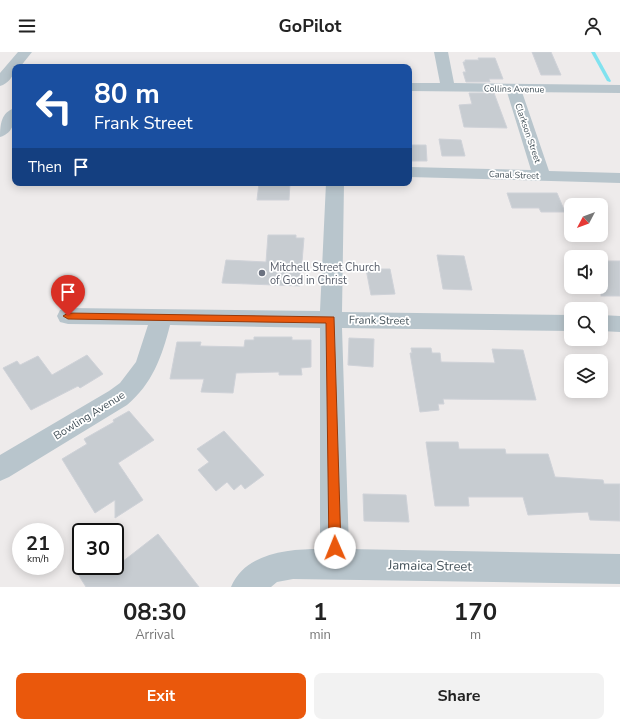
<!DOCTYPE html>
<html lang="en">
<head>
<meta charset="utf-8">
<style>
	:root { --surface:#fff; --page:#f2f2f2; --text:#222; --muted:#767676; --accent:#ea580c }
	body { margin:0; font-family:"Nunito Sans",sans-serif; background:var(--page); color:var(--text); height:100vh; display:flex; flex-direction:column; font-size:15px; white-space:nowrap }
	* { box-sizing:border-box; margin:0 }
	p { font-size:13px; color:var(--muted) }
	.icon { flex:none; width:22px; height:22px; fill:none; stroke:currentColor; stroke-width:2; stroke-linecap:round; stroke-linejoin:round }
	.map { position:relative; height:535px; overflow:hidden }
	.side { display:flex; flex-direction:column; background:var(--surface); flex:1 }
	.side>* { flex:none }
	.banner { position:absolute; left:12px; top:12px; width:400px; height:122px; border-radius:8px; box-shadow:0 2px 10px #0003; background:#1a4fa0; color:#fff; overflow:hidden }
	.needle { width:26px; rotate:229deg }
	.fabs { position:absolute; left:564px; top:146px; display:grid; gap:8px }
	.fabs a { display:grid; place-items:center; width:44px; height:44px; border-radius:8px; background:var(--surface); box-shadow:0 2px 10px #0003; font-size:20px }
	.speed { position:absolute; left:12px; top:471px; display:flex; gap:8px; font-size:20px; font-weight:700; text-align:center }
	.speed>* { display:grid; place-content:center; width:52px; height:52px; border-radius:50%; background:var(--surface); box-shadow:0 2px 10px #0003; line-height:1 }
	.speed small { font-size:10px; font-weight:400 }
	.speed .limit { border:2px solid #111; border-radius:6px; background:#fff; color:#111 }
	.pin { position:absolute; display:grid; place-items:center; width:34px; height:34px; color:#fff; margin:-41px -17px; border-radius:50% 50% 50% 0; rotate:-45deg; box-shadow:0 0 4px #0007 }
	.pin .icon { rotate:45deg }
	.me { position:absolute; width:44px; margin:-22px; rotate:359deg; stroke-linejoin:round; filter:drop-shadow(0 0 3px #0008) }
	.turn { display:flex; align-items:center; gap:14px; height:84px; padding:0 16px; font-size:18px }
	.turn .icon { width:52px; height:52px; stroke-width:2.5 }
	.turn b { display:block; font-size:28px; line-height:34px }
	.then { display:flex; align-items:center; height:38px; padding:0 16px; background:#0003; gap:8px; font-size:15px }
	.eta { display:flex; justify-content:space-evenly; align-items:center; height:68px; text-align:center }
	.eta b { font-size:24px; font-weight:700; line-height:28px }
	.action { display:flex; gap:8px; margin-top:auto; padding:8px 16px }
	.action a { flex:1; height:46px; border-radius:8px; background:var(--accent); color:#fff; font-size:16px; font-weight:700; line-height:46px; text-align:center }
	.action a+a { background:var(--page); color:var(--text) }
	header { display:flex; justify-content:space-between; align-items:center; height:52px; padding:0 16px; background:var(--surface); font-size:18px; font-weight:700 }
	.map>svg:first-child { display:block }
	.lines { fill:none; stroke-linecap:round; stroke-linejoin:round }
	.stream { fill:#80e2ef; fill-rule:evenodd }
	.building { fill:#c7ccd1; stroke:#cfd2d8 }
	.minor { fill:#b8c5cc; fill-rule:evenodd }
	.route { fill:#ea580c; stroke:#983908 }
	.worship-dot { fill:#6b7280; stroke:#fff; stroke-width:1.5 }
	.labels { text-anchor:middle; stroke-width:3.5; stroke-linejoin:round; paint-order:stroke }
	.far-street-label { font-size:9px; fill:#435159; stroke:#fff }
	.worship-label { font-size:11px; fill:#5b616d; stroke:#fff; text-anchor:start }
	.street-label { font-size:11px; fill:#435159; stroke:#fff }
	.near-street-label { font-size:13px; fill:#435159; stroke:#fff }
</style>
</head>
<body>
<header><svg class="icon" aria-label="menu" viewBox="0 0 24 24"><path d="M4 6h16M4 12h16M4 18h16"/></svg>GoPilot<svg class="icon" aria-label="person" viewBox="0 0 24 24"><circle cx="12" cy="8" r="4"/><path d="M4 21q1-7 8-7t8 7"/></svg></header>
<div class="map">
<svg width="620" height="535" viewBox="0 0 620 535">
	<rect width="100%" height="100%" fill="#eeebeb"/>
	<g class="lines">
		<polygon class="stream" points="591,0 595,0 611,29 610,30 607,29"/>
	</g>
	<g class="building">
		<polygon points="532,0 551,0 561,23 541,23"/>
		<polygon points="478,6 495,6 503,27 489,27 490,30 466,30 463,20 466,20 463,10 465,10 465,8 479,8"/>
		<polygon points="469,41 494,41 507,76 464,75 459,53 472,52"/>
		<polygon points="439,87 461,88 465,104 442,104"/>
		<polygon points="409,93 426,93 427,109 409,109"/>
		<polygon points="259,131 290,131 289,148 257,148"/>
		<polygon points="507,141 557,141 565,160 541,160 539,156 512,156"/>
		<polygon points="268,183 296,183 296,186 304,186 300,234 222,231 226,208 266,210"/>
		<polygon points="437,203 464,204 472,238 443,237"/>
		<rect x="601" y="209" width="19" height="35"/>
		<polygon points="366,217 390,217 395,242 371,243"/>
		<polygon points="254,285 292,285 292,288 311,288 311,315 301,316 302,323 279,323 279,320 236,321 233,341 201,340 204,327 170,327 177,290 201,290 200,294 244,295 245,288 254,288"/>
		<polygon points="349,286 374,287 373,315 348,313"/>
		<polygon points="411,296 431,296 432,301 440,301 441,310 495,311 492,297 523,298 536,348 443,347 444,352 438,352 439,358 420,360 410,301 412,301"/>
		<polygon points="87,303 103,322 80,336 78,334 31,358 3,316 17,309 20,313 38,304 52,323"/>
		<polygon points="129,359 154,388 118,411 143,448 115,466 115,448 95,461 62,407 87,392 84,387 114,370 113,368"/>
		<polygon points="224,379 264,423 245,437 241,432 234,438 227,430 216,439 198,418 209,410 197,397"/>
		<polygon points="426,390 458,390 459,397 505,397 506,402 548,402 555,425 603,428 604,432 620,432 620,469 590,468 588,460 528,463 523,445 468,445 469,454 435,454"/>
		<polygon points="363,442 406,443 409,470 364,469"/>
		<polygon points="158,482 199,535 86,535 73,514 117,514"/>
	</g>
	<g class="lines">
		<g class="minor">
			<path d="M18,0h14l-12,15h-5c0,8 -7,17 -15,19v-13z"/>
			<polygon points="434,0 448,0 454,31 620,33 620,41 522,40 549,119 620,121 620,131 409,125 409,115 531,118 507,40 409,39 409,31 440,31"/>
			<path d="M15,56c0,12 -1,25 -15,29 0,-12 1,-25 15,-29z"/>
			<path d="M326,131h18l-2,129 229,3v16l-229,-3 7,221 271,5v30l-327,-5 -16,3 -6,5h-40c14,-34 57,-38 89,-38v-221l-150,-3c-8,32 -18,59 -43,80l-118,72 -9,4v-26l109,-64 11,-8 16,-21 12,-37 -80,-1 -8,-2 -3,-6 3,-6 8,-2 252,3z"/>
			<polygon points="601,263 620,264 620,280 601,279"/>
		</g>
	</g>
	<polygon class="route" points="68,261 334,265 341,496 339,500 335,502 331,500 329,496 326,271 68,267 63,264"/>
	<circle class="worship-dot" cx="262" cy="221" r="4"/>
	<g class="labels">
		<g class="far-street-label">
			<text transform="translate(514 37) rotate(1)" y="3">Collins Avenue</text>
			<text transform="translate(528 81) rotate(71)" y="3">Clarkson Street</text>
			<text transform="translate(514 123) rotate(2)" y="3">Canal Street</text>
		</g>
		<g class="worship-label">
			<text x="270" y="219">Mitchell Street Church<tspan x="270" dy="13">of God in Christ</tspan></text>
		</g>
		<g class="street-label">
			<text transform="translate(379 268) rotate(1)" y="4">Frank Street</text>
			<text transform="translate(89 363) rotate(-32)" y="4">Bowling Avenue</text>
		</g>
		<g class="near-street-label">
			<text transform="translate(430 513) rotate(1)" y="5">Jamaica Street</text>
		</g>
	</g>
</svg>
<div class="fabs">
<a><svg class="needle" viewBox="-14 -14 28 28"><path d="M0-13l5 13h-10z" fill="#e53935"/><path d="M0 13l5-13h-10z" fill="#767676"/></svg></a>
<a><svg class="icon" aria-label="sound" viewBox="0 0 24 24"><path d="M4 9h4l5-4v14l-5-4H4zM17 9q2 3 0 6"/></svg></a>
<a><svg class="icon" aria-label="search" viewBox="0 0 24 24"><circle cx="10" cy="10" r="6"/><path d="M15 15l6 6"/></svg></a>
<a><svg class="icon" aria-label="layers" viewBox="0 0 24 24"><path d="M12 4l9 5-9 5-9-5zM3 14l9 5 9-5"/></svg></a>
</div>
<div class="speed"><div>21<small>km/h</small></div><div class="limit">30</div></div>
<div class="pin" style="left:68px;top:264px;background:#d93025"><svg class="icon" aria-label="arrive" viewBox="0 0 24 24"><path d="M6 21V4h12l-3 4 3 4H6"/></svg></div>
<svg class="me" style="left:335px;top:496px" viewBox="-20 -20 40 40"><circle r="19" fill="#fff"/><path d="M0-13L10 11 0 6-10 11z" fill="#ea580c"/></svg>
<div class="banner">
<div class="turn"><svg class="icon" aria-label="left" viewBox="0 0 24 24"><path d="M17 20v-9H6M10 6l-5 5 5 5"/></svg><div><b>80 m</b>Frank Street</div></div>
<div class="then">Then<svg class="icon" aria-label="arrive" viewBox="0 0 24 24"><path d="M6 21V4h12l-3 4 3 4H6"/></svg></div>
</div>
</div>
<section class="side">
<div class="eta">
<div><b>08:30</b><p>Arrival</p></div>
<div><b>1</b><p>min</p></div>
<div><b>170</b><p>m</p></div>
</div>
<div class="action"><a>Exit</a><a>Share</a></div>
</section>
</body>
</html>
